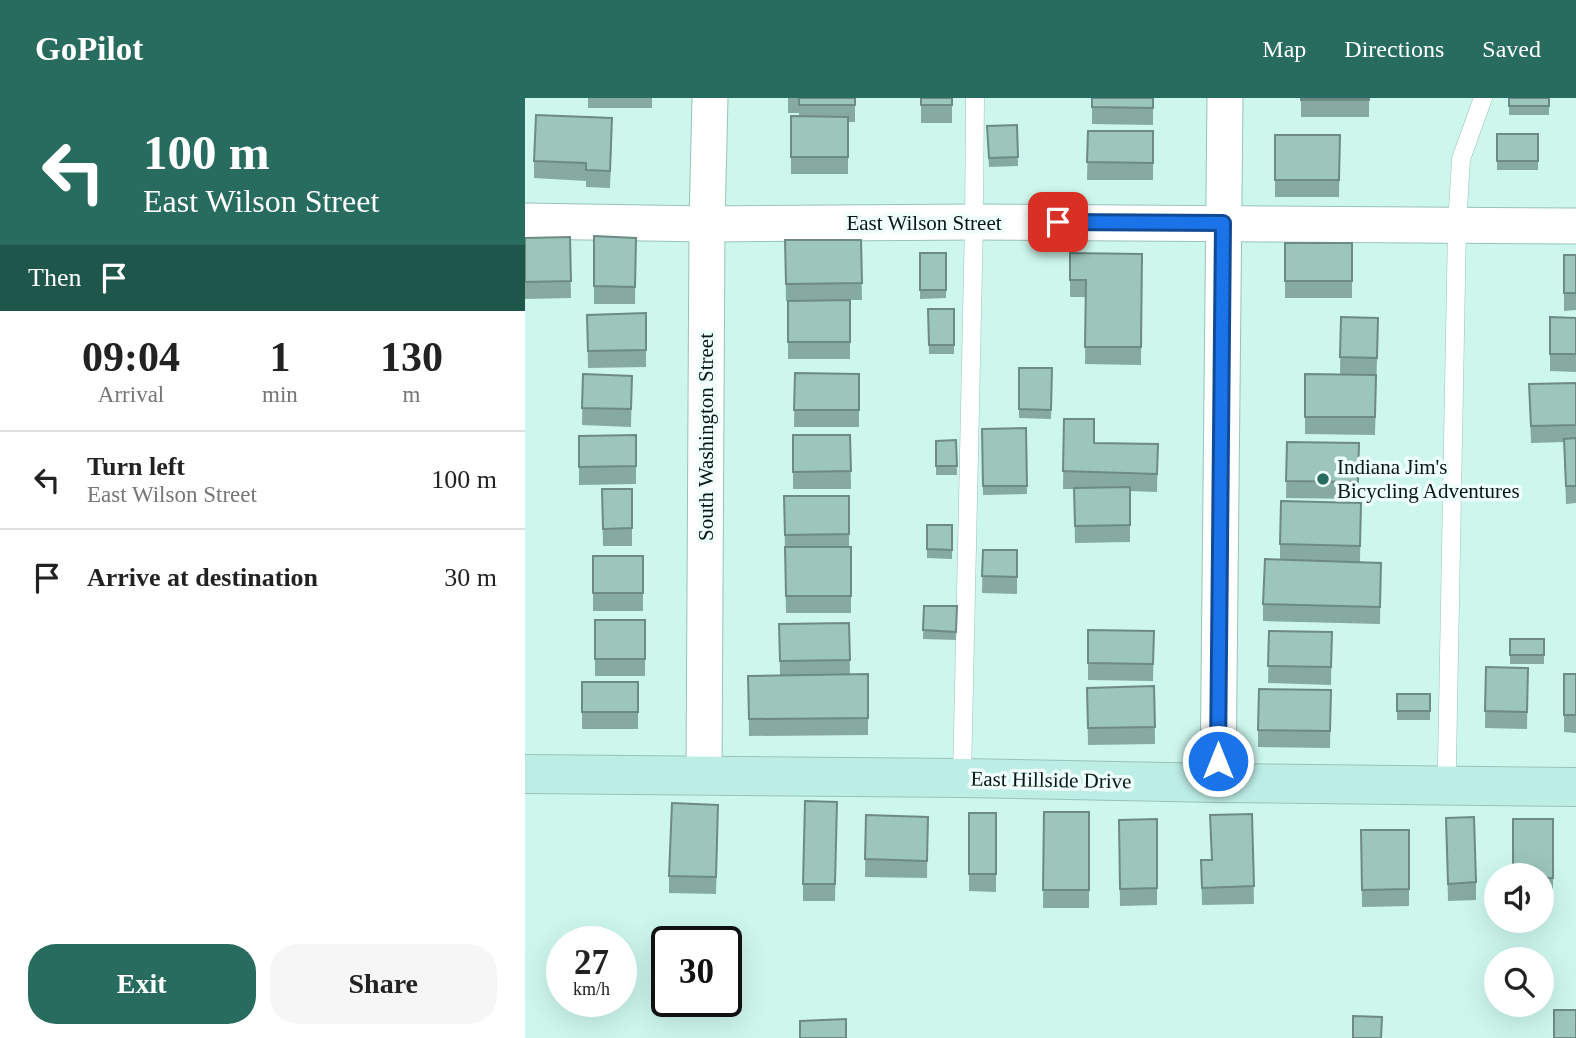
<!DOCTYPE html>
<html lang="en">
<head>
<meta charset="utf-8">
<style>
	:root { --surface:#fff; --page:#f6f6f6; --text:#222; --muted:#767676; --line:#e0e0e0; --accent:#276c5f }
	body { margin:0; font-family:Georgia,serif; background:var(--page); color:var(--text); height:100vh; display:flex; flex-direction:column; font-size:26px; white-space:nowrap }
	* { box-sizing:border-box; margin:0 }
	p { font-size:23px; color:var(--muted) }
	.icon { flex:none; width:38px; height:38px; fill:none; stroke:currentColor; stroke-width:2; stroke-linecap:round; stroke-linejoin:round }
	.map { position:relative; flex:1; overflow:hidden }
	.panel { display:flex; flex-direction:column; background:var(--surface); width:525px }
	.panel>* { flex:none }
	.top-card { background:#276c5f; color:#fff; overflow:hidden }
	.buttons { position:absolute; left:959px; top:765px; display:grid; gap:14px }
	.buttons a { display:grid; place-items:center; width:70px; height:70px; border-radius:50%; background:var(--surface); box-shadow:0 7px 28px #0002; font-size:35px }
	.speed { position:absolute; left:21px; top:828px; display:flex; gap:14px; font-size:35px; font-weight:700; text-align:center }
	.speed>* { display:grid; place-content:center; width:91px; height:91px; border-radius:50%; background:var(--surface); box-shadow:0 7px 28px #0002; line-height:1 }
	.speed small { font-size:18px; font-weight:400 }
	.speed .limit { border:4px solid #111; border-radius:10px; background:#fff; color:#111 }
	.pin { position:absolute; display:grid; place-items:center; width:60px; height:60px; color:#fff; margin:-30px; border-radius:14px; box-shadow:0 4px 10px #0006 }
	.me { position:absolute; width:77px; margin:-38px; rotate:0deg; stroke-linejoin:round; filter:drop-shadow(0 0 5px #0008) }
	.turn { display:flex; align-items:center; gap:24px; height:147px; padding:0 28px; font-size:32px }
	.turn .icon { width:91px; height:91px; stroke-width:2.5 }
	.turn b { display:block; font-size:49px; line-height:60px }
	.then { display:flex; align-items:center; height:66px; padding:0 28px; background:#0003; gap:14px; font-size:26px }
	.eta { display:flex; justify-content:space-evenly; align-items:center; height:119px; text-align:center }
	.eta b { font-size:42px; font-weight:700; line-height:49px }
	.button { display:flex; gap:14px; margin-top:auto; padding:14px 28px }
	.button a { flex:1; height:80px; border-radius:28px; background:var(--accent); color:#fff; font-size:28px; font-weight:700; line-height:80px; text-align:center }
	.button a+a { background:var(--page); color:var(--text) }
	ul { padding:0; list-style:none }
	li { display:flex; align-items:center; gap:21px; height:98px; padding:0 28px; border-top:2px solid var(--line) }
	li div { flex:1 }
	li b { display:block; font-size:26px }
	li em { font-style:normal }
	header { display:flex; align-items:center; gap:42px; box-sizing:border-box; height:98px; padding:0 35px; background:var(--accent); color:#fff }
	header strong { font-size:33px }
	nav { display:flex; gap:38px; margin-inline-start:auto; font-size:24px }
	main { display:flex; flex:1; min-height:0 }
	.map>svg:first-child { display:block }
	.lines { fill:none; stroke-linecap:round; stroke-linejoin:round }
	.lane-casing { stroke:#99c2b8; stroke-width:19 }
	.street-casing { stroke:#99c2b8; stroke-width:37 }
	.secondary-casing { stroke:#99c2b8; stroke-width:40 }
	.lane { stroke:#fff; stroke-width:18 }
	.street { stroke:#fff; stroke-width:35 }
	.secondary { stroke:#bdeee6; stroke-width:38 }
	.wall { fill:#86a9a1 }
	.building { fill:#9cc5bb; stroke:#6d8a83; stroke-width:2 }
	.route-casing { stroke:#114b97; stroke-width:18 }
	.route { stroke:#1a73e8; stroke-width:12 }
	.poi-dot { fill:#276c5f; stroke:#eefefa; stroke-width:2.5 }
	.labels { text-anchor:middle; stroke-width:7; stroke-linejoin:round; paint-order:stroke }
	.street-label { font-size:21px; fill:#061612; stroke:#eefefa }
	.poi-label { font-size:21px; fill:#061612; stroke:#eefefa; text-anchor:start }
</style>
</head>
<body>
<header>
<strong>GoPilot</strong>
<nav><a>Map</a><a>Directions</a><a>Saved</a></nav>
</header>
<main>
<section class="panel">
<div class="top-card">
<div class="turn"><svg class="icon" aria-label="left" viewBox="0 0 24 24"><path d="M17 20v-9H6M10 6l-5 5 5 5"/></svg><div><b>100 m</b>East Wilson Street</div></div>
<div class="then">Then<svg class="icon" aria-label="arrive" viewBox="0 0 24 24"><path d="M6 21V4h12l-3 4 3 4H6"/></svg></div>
</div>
<div class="eta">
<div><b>09:04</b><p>Arrival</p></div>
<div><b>1</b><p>min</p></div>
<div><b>130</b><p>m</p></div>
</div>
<ul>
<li><svg class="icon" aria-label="left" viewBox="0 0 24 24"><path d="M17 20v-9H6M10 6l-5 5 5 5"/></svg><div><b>Turn left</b><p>East Wilson Street</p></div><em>100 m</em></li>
<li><svg class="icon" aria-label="arrive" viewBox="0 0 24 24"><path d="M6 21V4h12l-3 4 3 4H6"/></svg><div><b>Arrive at destination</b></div><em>30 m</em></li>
</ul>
<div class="button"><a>Exit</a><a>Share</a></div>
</section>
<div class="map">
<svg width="1051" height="940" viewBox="0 0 1051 940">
	<rect width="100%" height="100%" fill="#cdf7ed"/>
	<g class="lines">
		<defs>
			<g id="lane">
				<polyline points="437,680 449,124 450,0"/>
				<polyline points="920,688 922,666 932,128 936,61 958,0"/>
			</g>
			<g id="street">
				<polyline points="0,123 182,126 449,124 1051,128"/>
				<polyline points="179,677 182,126 185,0"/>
				<polyline points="693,685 700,0"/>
			</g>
			<polyline id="secondary" points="0,676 437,680 693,685 1051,689"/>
		</defs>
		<use href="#lane" class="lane-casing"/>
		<use href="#street" class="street-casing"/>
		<use href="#secondary" class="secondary-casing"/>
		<use href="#lane" class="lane"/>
		<use href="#street" class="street"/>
		<use href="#secondary" class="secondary"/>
	</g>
	<g class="wall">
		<rect x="63" y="0" width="64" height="10"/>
		<polygon points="263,0 330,0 330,24 323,24 323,76 266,76 266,18 274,18 274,15 263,15"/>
		<rect x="396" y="0" width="31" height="25"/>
		<polygon points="567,0 628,0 628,27 567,26"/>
		<rect x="776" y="0" width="68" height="19"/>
		<rect x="984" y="0" width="40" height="17"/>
		<polygon points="492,27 493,68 464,69 462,37"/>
		<polygon points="563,33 628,33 628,82 562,82"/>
		<rect x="972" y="36" width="41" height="36"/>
		<polygon points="87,37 85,90 61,89 61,83 9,80 9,63"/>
		<polygon points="750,37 815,37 814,99 750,99"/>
		<polygon points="69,138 111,140 110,206 69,206"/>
		<polygon points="45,139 46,200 0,201 0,140"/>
		<polygon points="260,142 336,142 337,202 325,202 325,261 263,261 263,203 302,202 261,203"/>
		<rect x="760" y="145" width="67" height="55"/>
		<polygon points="395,155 421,155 421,200 395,201"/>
		<polygon points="545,155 617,156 616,267 560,266 561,199 545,199"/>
		<polygon points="1039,157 1051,157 1051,212 1039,213"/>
		<polygon points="403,211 429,211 429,256 404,256"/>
		<polygon points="62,217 121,252 121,269 63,270"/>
		<polygon points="816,219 853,220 850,337 780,336 780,276 815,276"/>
		<polygon points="1025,219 1051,220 1051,274 1025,273"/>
		<polygon points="494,270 527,270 526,321 494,320"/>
		<polygon points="270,275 334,276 334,329 269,329"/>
		<polygon points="58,276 107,278 106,329 57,327"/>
		<polygon points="1051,285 1051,405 1041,406 1039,344 1006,345 1004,286"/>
		<polygon points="539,321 569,345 633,346 632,394 605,393 605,444 550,445 549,391 538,391"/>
		<polygon points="501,330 502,396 458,397 457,331"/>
		<polygon points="111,337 111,386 54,387 54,338"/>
		<polygon points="268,337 325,337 326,391 268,391"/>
		<polygon points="431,342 432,377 411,377 411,343"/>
		<polygon points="762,344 834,345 833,401 761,400"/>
		<polygon points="77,391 107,391 107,448 78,448"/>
		<polygon points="259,398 324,398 324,449 326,449 326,515 261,515"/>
		<polygon points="836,405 835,464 856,465 855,526 738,523 738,506 755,462 755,446"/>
		<polygon points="402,427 427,427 427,461 402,460"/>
		<polygon points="458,452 492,452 492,496 457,495"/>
		<rect x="68" y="458" width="50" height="55"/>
		<polygon points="399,508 432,508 431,542 398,541"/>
		<rect x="70" y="522" width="50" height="56"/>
		<polygon points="324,525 325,577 343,576 343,637 224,638 223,578 255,577 254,526"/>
		<polygon points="563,532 629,533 628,583 563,582"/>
		<polygon points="744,533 807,534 806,587 743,585"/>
		<rect x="985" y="541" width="34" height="25"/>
		<polygon points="961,569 1003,570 1002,631 960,630"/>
		<polygon points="1039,576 1051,576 1051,635 1039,634"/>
		<rect x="57" y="584" width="56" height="47"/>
		<polygon points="629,588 630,646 563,647 562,590"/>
		<polygon points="806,592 805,650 733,649 733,632"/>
		<rect x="872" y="596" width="33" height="26"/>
		<polygon points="312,704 310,803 278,803 278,786"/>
		<polygon points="519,714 564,714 564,810 518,810"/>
		<polygon points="444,715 471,715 471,794 444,793"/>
		<polygon points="727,716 729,806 677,807 676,762 686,762"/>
		<polygon points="341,717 403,719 402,780 340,779"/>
		<polygon points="921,720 951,784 951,802 923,803"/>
		<polygon points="632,721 632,807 595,808 594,722"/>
		<polygon points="1028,721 1028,798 1017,797 1017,777"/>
		<polygon points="193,724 191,796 144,795 144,778"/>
		<polygon points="836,732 884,732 884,808 837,809"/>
	</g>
	<g class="building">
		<rect x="274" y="0" width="56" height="7"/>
		<rect x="396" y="0" width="31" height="7"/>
		<polygon points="567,0 628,0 628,10 567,9"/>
		<rect x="776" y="0" width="68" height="2"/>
		<rect x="984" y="0" width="40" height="8"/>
		<polygon points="11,17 87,20 85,73 61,72 61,65 9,63"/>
		<polygon points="266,18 323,19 323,59 266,59"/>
		<polygon points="492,27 493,59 464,60 462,28"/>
		<polygon points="563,33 628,33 628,65 562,64"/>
		<rect x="972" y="36" width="41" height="27"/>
		<polygon points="750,37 815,37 814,82 750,82"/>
		<polygon points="69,138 111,140 110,189 69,188"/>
		<polygon points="45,139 46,183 0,184 0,140"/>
		<polygon points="260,142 336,142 337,185 261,186"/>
		<rect x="760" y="145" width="67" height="38"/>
		<rect x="395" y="155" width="26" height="37"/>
		<polygon points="545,155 617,156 616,249 560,249 561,182 545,182"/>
		<rect x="1039" y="157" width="12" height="38"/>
		<polygon points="325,202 325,244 263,244 263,203"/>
		<polygon points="403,211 429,211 429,247 404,247"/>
		<polygon points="121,215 121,252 63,253 62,217"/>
		<polygon points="816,219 853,220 852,260 815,259"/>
		<polygon points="1025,219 1051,220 1051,256 1025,256"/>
		<polygon points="494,270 527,270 526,312 494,311"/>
		<polygon points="270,275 334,276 334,312 269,312"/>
		<polygon points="58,276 107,278 106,311 57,310"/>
		<polygon points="780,276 851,277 850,319 780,319"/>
		<polygon points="1051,285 1051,327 1006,328 1004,286"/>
		<polygon points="539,321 569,321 569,345 633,346 632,376 538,373"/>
		<polygon points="501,330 502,388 458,388 457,331"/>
		<polygon points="111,337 111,368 54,369 54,338"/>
		<polygon points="268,337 325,337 326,373 268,374"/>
		<polygon points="1051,340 1051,388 1041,388 1039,341"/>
		<polygon points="431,342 432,368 411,368 411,343"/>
		<polygon points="762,344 834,345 833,384 761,383"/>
		<polygon points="605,389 605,427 550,428 549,390"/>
		<polygon points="77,391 107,391 107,430 78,431"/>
		<polygon points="259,398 324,398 324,436 260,437"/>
		<polygon points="756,403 836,405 835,448 755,446"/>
		<polygon points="402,427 427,427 427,452 402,451"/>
		<polygon points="260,449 326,449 326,498 261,498"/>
		<polygon points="458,452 492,452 492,479 457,478"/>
		<rect x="68" y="458" width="50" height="37"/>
		<polygon points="740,461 856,465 855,509 738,506"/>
		<polygon points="399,508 432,508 431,534 398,532"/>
		<rect x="70" y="522" width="50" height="39"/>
		<polygon points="324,525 325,562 255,563 254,526"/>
		<polygon points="563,532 629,533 628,566 563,565"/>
		<polygon points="744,533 807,534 806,569 743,568"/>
		<rect x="985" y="541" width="34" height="16"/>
		<polygon points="961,569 1003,570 1002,614 960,613"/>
		<polygon points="343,576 343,620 224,621 223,578"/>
		<rect x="1039" y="576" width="12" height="41"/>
		<rect x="57" y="584" width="56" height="30"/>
		<polygon points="629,588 630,629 563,630 562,590"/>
		<polygon points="734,591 806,592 805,633 733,632"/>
		<rect x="872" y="596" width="33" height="17"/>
		<polygon points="280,703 312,704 310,786 278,786"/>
		<polygon points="147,705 193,707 191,779 144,778"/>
		<polygon points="519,714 564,714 564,792 518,792"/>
		<rect x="444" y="715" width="27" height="61"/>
		<polygon points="727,716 729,788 677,790 676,762 687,762 685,717"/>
		<polygon points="341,717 403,719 402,763 340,761"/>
		<polygon points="949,719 951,784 923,786 921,720"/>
		<polygon points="632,721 632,790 595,791 594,722"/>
		<polygon points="988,721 1028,721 1028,780 1017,780 1017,777 988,777"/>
		<polygon points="836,732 884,732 884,791 837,792"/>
		<rect x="1029" y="912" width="22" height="28"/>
		<polygon points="828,918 857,919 856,940 828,940"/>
		<polygon points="321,921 321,940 275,940 275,923"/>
	</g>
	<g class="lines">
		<defs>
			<polyline id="route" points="533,124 698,125 693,663"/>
		</defs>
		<use href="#route" class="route-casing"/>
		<use href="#route" class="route"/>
	</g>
	<circle class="poi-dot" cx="798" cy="381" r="7"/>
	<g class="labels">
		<g class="street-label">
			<text x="399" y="132">East Wilson Street</text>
			<text transform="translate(181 339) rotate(-90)" y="7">South Washington Street</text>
			<text transform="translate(526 682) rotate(1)" y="7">East Hillside Drive</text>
		</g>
		<g class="poi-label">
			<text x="812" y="376">Indiana Jim's<tspan x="812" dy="24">Bicycling Adventures</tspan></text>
		</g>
	</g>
</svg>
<div class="buttons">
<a><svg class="icon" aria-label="sound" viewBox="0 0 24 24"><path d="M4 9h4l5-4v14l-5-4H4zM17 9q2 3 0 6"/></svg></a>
<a><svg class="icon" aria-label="search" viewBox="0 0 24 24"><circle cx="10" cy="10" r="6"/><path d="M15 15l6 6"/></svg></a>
</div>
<div class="speed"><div>27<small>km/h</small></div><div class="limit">30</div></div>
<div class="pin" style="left:533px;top:124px;background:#d93025"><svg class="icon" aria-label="arrive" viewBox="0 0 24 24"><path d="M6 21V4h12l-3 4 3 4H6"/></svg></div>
<svg class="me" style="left:693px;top:663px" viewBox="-20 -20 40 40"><circle r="17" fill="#1a73e8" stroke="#fff" stroke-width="3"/><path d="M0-11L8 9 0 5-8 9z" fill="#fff"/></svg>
</div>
</main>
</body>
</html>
